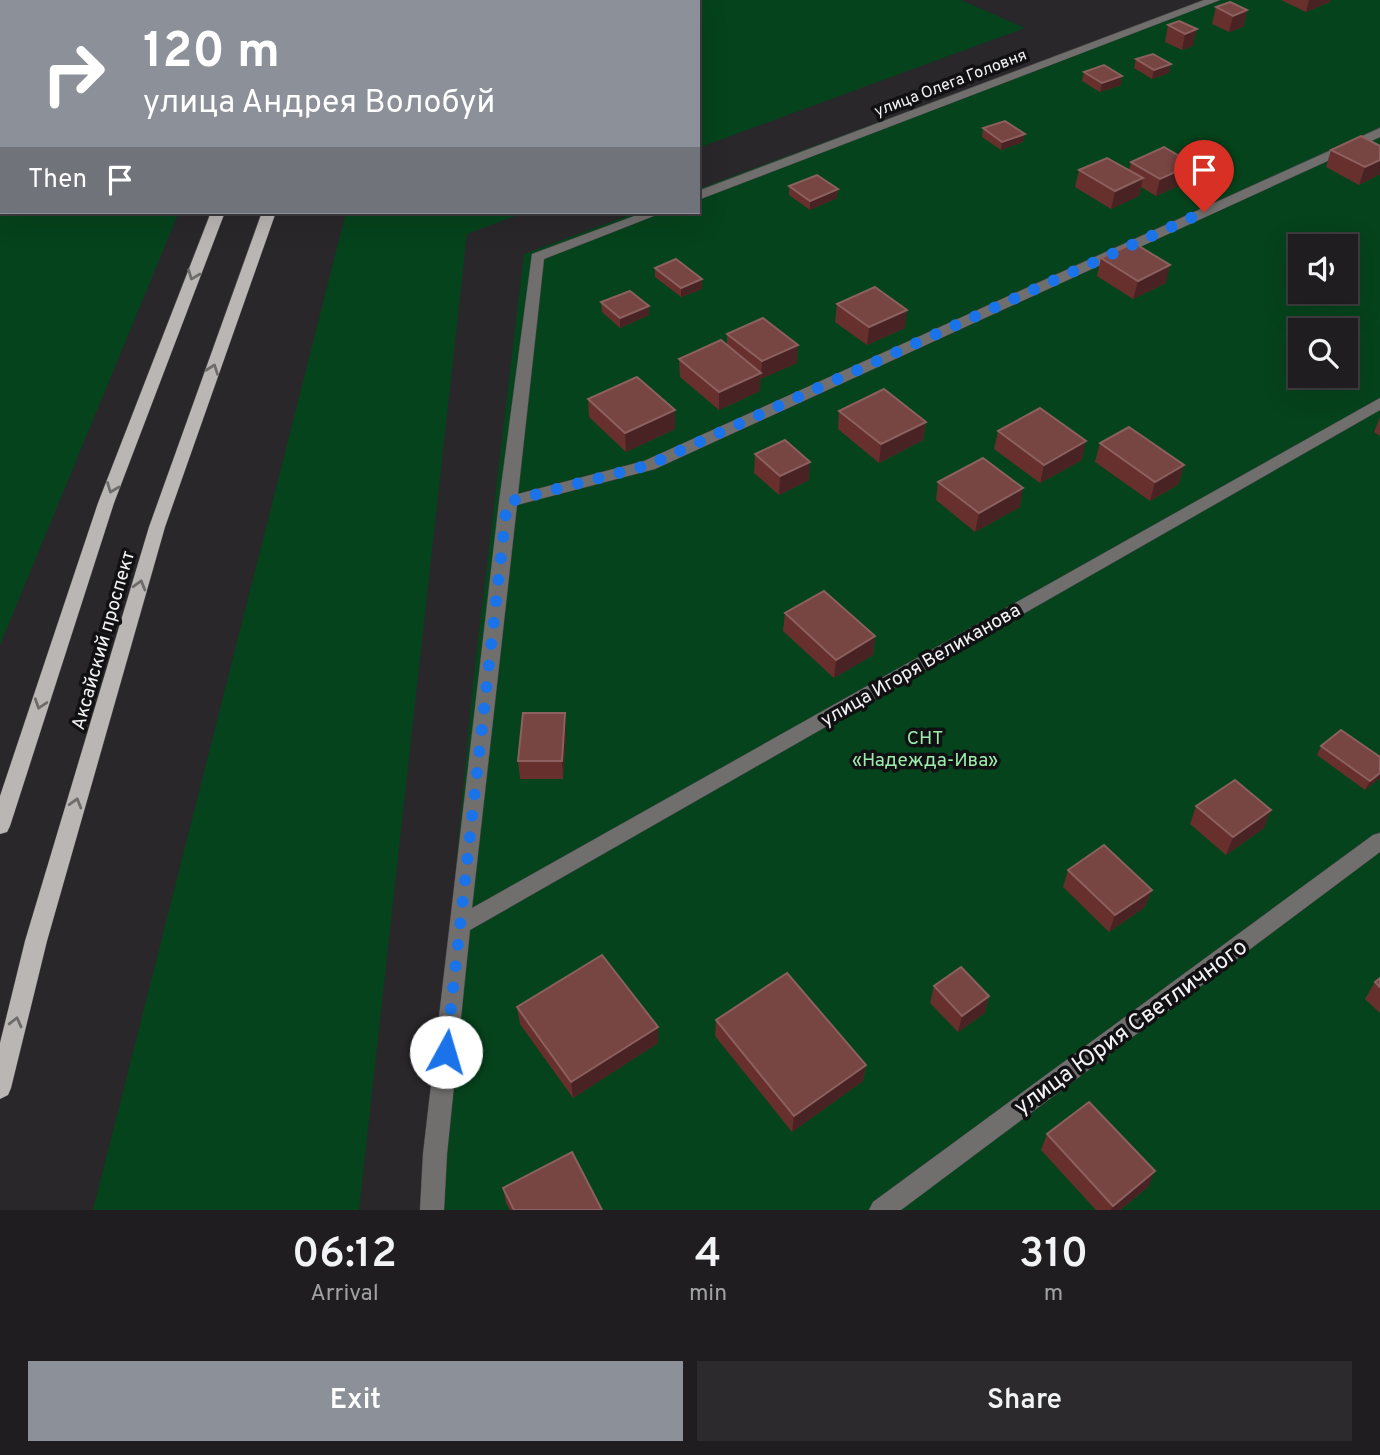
<!DOCTYPE html>
<html lang="en">
<head>
<meta charset="utf-8">
<style>
	:root { --surface:#1f1d20; --page:#2c2a2d; --text:#f1f3f6; --muted:#a1a2a5; --line:#3c3b3e; --accent:#8c9099 }
	body { margin:0; font-family:Overpass,sans-serif; background:var(--page); color:var(--text); height:100vh; display:flex; flex-direction:column; font-size:26px; white-space:nowrap }
	* { box-sizing:border-box; margin:0 }
	p { font-size:23px; color:var(--muted) }
	.icon { flex:none; width:38px; height:38px; fill:none; stroke:currentColor; stroke-width:2; stroke-linecap:round; stroke-linejoin:round }
	.map { position:relative; height:1210px; overflow:hidden }
	.sheet { display:flex; flex-direction:column; background:var(--surface); flex:1 }
	.sheet>* { flex:none }
	.hud { position:absolute; left:0px; top:0px; width:700px; height:214px; box-shadow:0 7px 28px #0002,0 0 0 2px var(--line); background:#8c9099; color:#fff; overflow:hidden }
	.tools { position:absolute; left:1288px; top:234px; display:grid; gap:14px }
	.tools a { display:grid; place-items:center; width:70px; height:70px; border-radius:0px; background:var(--surface); box-shadow:0 7px 28px #0002,0 0 0 2px var(--line); font-size:35px }
	.pin { position:absolute; display:grid; place-items:center; width:60px; height:60px; color:#fff; margin:-72px -30px; border-radius:50% 50% 50% 0; rotate:-45deg; box-shadow:0 0 7px #0007 }
	.pin .icon { rotate:45deg }
	.me { position:absolute; width:77px; margin:-38px; rotate:6deg; stroke-linejoin:round; filter:drop-shadow(0 0 5px #0008) }
	.turn { display:flex; align-items:center; gap:24px; height:147px; padding:0 28px; font-size:32px }
	.turn .icon { width:91px; height:91px; stroke-width:2.5 }
	.turn b { display:block; font-size:49px; line-height:60px }
	.then { display:flex; align-items:center; height:66px; padding:0 28px; background:#0003; gap:14px; font-size:26px }
	.eta { display:flex; justify-content:space-evenly; align-items:center; height:119px; text-align:center }
	.eta b { font-size:42px; font-weight:600; line-height:49px }
	.cta { display:flex; gap:14px; margin-top:auto; padding:14px 28px }
	.cta a { flex:1; height:80px; border-radius:0px; background:var(--accent); color:#fff; font-size:28px; font-weight:600; line-height:80px; text-align:center }
	.cta a+a { background:var(--page); color:var(--text) }
	.map>svg:first-child { display:block }
	.green { fill:#05431c; fill-rule:evenodd }
	.lines { fill:none; stroke-linecap:round; stroke-linejoin:round }
	.street-casing { stroke:#454346; stroke-width:1 }
	.primary-casing { stroke:#454346; stroke-width:1 }
	.street { fill:#716f6e; fill-rule:evenodd }
	.primary { fill:#bab6b4; fill-rule:evenodd }
	.wall { fill:#68302d }
	.shaded-wall { fill:#492323 }
	.building { fill:#774542; stroke:#8b605e; stroke-width:2 }
	.oneway { stroke:#6e6b6b }
	.route { stroke:#1a73e8; stroke-width:12; stroke-dasharray:0 21.6 }
	.labels { text-anchor:middle; stroke-width:7; stroke-linejoin:round; paint-order:stroke }
	.far-street-label { font-size:16px; fill:#f3f2f4; stroke:#111012 }
	.street-label { font-size:19px; fill:#f3f2f4; stroke:#111012 }
	.park-label { font-size:19px; fill:#9cedac; stroke:#111012 }
	.near-street-label { font-size:23px; fill:#f3f2f4; stroke:#111012 }
</style>
</head>
<body>
<div class="map">
<svg width="1380" height="1210" viewBox="0 0 1380 1210">
	<rect width="100%" height="100%" fill="#29272a"/>
	<g class="green">
		<polygon points="0,0 267,0 2,2 2,212 179,212 0,645"/>
		<polygon points="400,0 961,0 1025,28 698,148 698,2"/>
		<path d="M1207,0h173v1210h-956l49,-527 51,-429 114,-42h60v-23zM1300,247h46v45h-46zM1300,331h46v45h-46z"/>
		<polygon points="346,212 526,212 467,234 359,1210 93,1210"/>
	</g>
	<g class="lines">
		<defs>
			<g id="street">
				<polygon points="1204,0 1220,0 698,200 698,191"/>
				<polygon points="1380,128 1380,137 655,469 517,505 472,908 1380,398 1380,410 470,930 447,1154 444,1210 420,1210 423,1154 499,502 532,254 645,212 664,212 544,259 518,494 644,461"/>
				<polygon points="1380,833 1380,852 901,1210 869,1210 873,1202 1373,835"/>
			</g>
			<g id="primary">
				<polygon points="296,0 308,0 296,2"/>
				<polygon points="342,0 354,0 342,2"/>
				<polygon points="211,212 225,212 114,503 10,826 7,832 0,834 0,796 98,503"/>
				<polygon points="262,212 276,212 165,527 47,941 11,1088 8,1095 0,1099 0,1043 25,941 149,527"/>
			</g>
		</defs>
		<use href="#street" class="street-casing"/>
		<use href="#primary" class="primary-casing"/>
		<use href="#street" class="street"/>
		<use href="#primary" class="primary"/>
	</g>
	<g class="wall">
		<polygon points="1281,0 1330,0 1330,2 1306,12"/>
		<polygon points="1216,7 1247,10 1243,27 1229,32 1212,24"/>
		<polygon points="1179,21 1193,46 1182,50 1165,42 1168,25"/>
		<polygon points="1136,59 1171,64 1169,73 1152,79 1134,68"/>
		<polygon points="1084,72 1121,85 1100,92 1082,81"/>
		<polygon points="983,128 1023,142 1001,150 982,137"/>
		<polygon points="1380,146 1380,174 1359,185 1326,167 1331,150"/>
		<polygon points="1131,162 1189,181 1156,196 1141,187 1139,196 1111,209 1075,187 1079,170 1129,170"/>
		<polygon points="789,186 837,198 810,210 789,195"/>
		<polygon points="1101,258 1166,283 1133,299 1097,276"/>
		<polygon points="655,268 702,279 702,289 681,297 655,277"/>
		<polygon points="601,302 649,315 620,328 602,312"/>
		<polygon points="837,304 905,328 867,345 835,322"/>
		<polygon points="727,334 797,363 760,379 760,391 719,410 680,377 679,359 727,345"/>
		<polygon points="588,399 675,410 675,429 626,452 589,417"/>
		<polygon points="839,411 926,422 923,440 879,463 838,429"/>
		<polygon points="1380,417 1380,436 1374,432"/>
		<polygon points="998,431 1082,460 1040,483 994,449"/>
		<polygon points="1100,443 1179,484 1150,501 1095,462"/>
		<polygon points="755,454 809,480 779,495 754,473"/>
		<polygon points="938,482 1020,507 975,532 936,500"/>
		<polygon points="785,613 875,636 873,655 834,678 783,631"/>
		<polygon points="566,731 563,779 520,779 518,761"/>
		<polygon points="1321,746 1380,778 1365,790 1317,755"/>
		<polygon points="1196,806 1264,828 1226,855 1190,824"/>
		<polygon points="1068,870 1145,907 1109,932 1063,887"/>
		<polygon points="1380,978 1380,1013 1365,999 1375,982"/>
		<polygon points="934,986 989,996 985,1013 958,1032 930,1003"/>
		<polygon points="517,1007 658,1027 658,1043 573,1098 520,1024"/>
		<polygon points="716,1020 866,1065 863,1081 792,1132 715,1036"/>
		<polygon points="1047,1134 1148,1187 1120,1210 1096,1210 1041,1150"/>
		<polygon points="503,1188 602,1210 510,1210 506,1203"/>
	</g>
	<g class="shaded-wall">
		<polygon points="1309,0 1330,0 1330,2 1306,12"/>
		<polygon points="1247,10 1243,27 1229,32 1233,16"/>
		<polygon points="1197,29 1193,46 1182,50 1185,34"/>
		<polygon points="1171,64 1169,73 1152,79 1154,70"/>
		<polygon points="1122,76 1121,85 1100,92 1102,83"/>
		<polygon points="1025,134 1023,142 1001,150 1002,142"/>
		<polygon points="1380,160 1380,174 1359,185 1365,167"/>
		<polygon points="1193,164 1189,181 1156,196 1160,179"/>
		<polygon points="1143,178 1139,196 1111,209 1115,191"/>
		<polygon points="838,189 837,198 810,210 810,201"/>
		<polygon points="1170,265 1166,283 1133,299 1138,281"/>
		<polygon points="702,279 702,289 681,297 681,288"/>
		<polygon points="649,306 649,315 620,328 620,318"/>
		<polygon points="907,310 905,328 867,345 869,327"/>
		<polygon points="798,345 797,363 761,379 762,361"/>
		<polygon points="761,373 760,391 719,410 719,392"/>
		<polygon points="675,410 675,429 626,452 625,433"/>
		<polygon points="926,422 923,440 879,463 881,444"/>
		<polygon points="1086,441 1082,460 1040,483 1044,465"/>
		<polygon points="810,462 809,480 779,495 780,476"/>
		<polygon points="1184,465 1179,484 1150,501 1155,482"/>
		<polygon points="1023,488 1020,507 975,532 979,513"/>
		<polygon points="875,636 873,655 834,678 836,660"/>
		<polygon points="565,713 566,731 563,779 562,761"/>
		<polygon points="1380,773 1380,778 1365,790 1370,781"/>
		<polygon points="1271,810 1264,828 1226,855 1233,837"/>
		<polygon points="1152,890 1145,907 1109,932 1115,915"/>
		<polygon points="989,996 985,1013 958,1032 962,1016"/>
		<polygon points="658,1027 658,1043 573,1098 571,1082"/>
		<polygon points="866,1065 863,1081 792,1132 794,1116"/>
		<polygon points="1155,1171 1148,1187 1120,1210 1111,1210 1113,1206"/>
	</g>
	<g class="building">
		<polygon points="1230,2 1247,10 1233,16 1216,7"/>
		<polygon points="1179,21 1197,29 1185,34 1168,25"/>
		<polygon points="1153,54 1171,64 1154,70 1136,59"/>
		<polygon points="1104,65 1122,76 1102,83 1084,72"/>
		<polygon points="1005,121 1025,134 1002,142 983,128"/>
		<polygon points="1361,136 1380,146 1380,160 1365,167 1331,150"/>
		<polygon points="1164,147 1193,164 1160,179 1131,162"/>
		<polygon points="1107,158 1143,178 1115,191 1079,170"/>
		<polygon points="817,175 838,189 810,201 789,186"/>
		<polygon points="1134,243 1170,265 1138,281 1101,258"/>
		<polygon points="676,259 702,279 681,288 655,268"/>
		<polygon points="875,287 907,310 869,327 837,304"/>
		<polygon points="630,291 649,306 620,318 601,302"/>
		<polygon points="763,318 798,345 762,361 727,334"/>
		<polygon points="721,340 761,373 719,392 679,359"/>
		<polygon points="637,377 675,410 625,433 588,399"/>
		<polygon points="884,389 926,422 881,444 839,411"/>
		<polygon points="1040,408 1086,441 1044,465 998,431"/>
		<polygon points="1129,427 1184,465 1155,482 1100,443"/>
		<polygon points="785,440 810,462 780,476 755,454"/>
		<polygon points="983,458 1023,488 979,513 938,482"/>
		<polygon points="824,591 875,636 836,660 785,613"/>
		<polygon points="523,713 565,713 562,761 518,761"/>
		<polygon points="1341,730 1380,757 1380,773 1370,781 1321,746"/>
		<polygon points="1235,780 1271,810 1233,837 1196,806"/>
		<polygon points="1104,845 1152,890 1115,915 1068,870"/>
		<polygon points="602,955 658,1027 571,1082 517,1007"/>
		<polygon points="961,967 989,996 962,1016 934,986"/>
		<polygon points="787,973 866,1065 794,1116 716,1020"/>
		<polygon points="1380,978 1380,987 1375,982"/>
		<polygon points="1089,1102 1155,1171 1113,1206 1047,1134"/>
		<polygon points="572,1152 602,1210 514,1210 503,1188"/>
	</g>
	<defs><path id="oneway-chevron" d="M-2-3.5L2.5 0L-2 3.5" fill="none" stroke-width="1.6" stroke-linecap="round" stroke-linejoin="round" transform="scale(1.75)"/></defs>
	<g class="oneway">
		<use href="#oneway-chevron" transform="translate(193 275) rotate(111)"/>
		<use href="#oneway-chevron" transform="translate(213 369) rotate(-70)"/>
		<use href="#oneway-chevron" transform="translate(112 488) rotate(111)"/>
		<use href="#oneway-chevron" transform="translate(140 585) rotate(-74)"/>
		<use href="#oneway-chevron" transform="translate(40 704) rotate(108)"/>
		<use href="#oneway-chevron" transform="translate(76 803) rotate(-74)"/>
		<use href="#oneway-chevron" transform="translate(16 1022) rotate(-76)"/>
	</g>
	<g class="lines">
		<polyline class="route" points="446,1052 507,502 649,465 1204,212"/>
	</g>
	<g class="labels">
		<g class="far-street-label">
			<text transform="translate(950 82) rotate(-21)" y="6">улица Олега Головня</text>
		</g>
		<g class="street-label">
			<text transform="translate(102 640) rotate(-74)" y="7">Аксайский проспект</text>
			<text transform="translate(920 664) rotate(-30)" y="7">улица Игоря Великанова</text>
		</g>
		<g class="park-label">
			<text x="925" y="744">СНТ<tspan x="925" dy="22">«Надежда-Ива»</tspan></text>
		</g>
		<g class="near-street-label">
			<text transform="translate(1130 1026) rotate(-36)" y="8">улица Юрия Светличного</text>
		</g>
	</g>
</svg>
<div class="tools">
<a><svg class="icon" aria-label="sound" viewBox="0 0 24 24"><path d="M4 9h4l5-4v14l-5-4H4zM17 9q2 3 0 6"/></svg></a>
<a><svg class="icon" aria-label="search" viewBox="0 0 24 24"><circle cx="10" cy="10" r="6"/><path d="M15 15l6 6"/></svg></a>
</div>
<div class="pin" style="left:1204px;top:212px;background:#d93025"><svg class="icon" aria-label="arrive" viewBox="0 0 24 24"><path d="M6 21V4h12l-3 4 3 4H6"/></svg></div>
<svg class="me" style="left:446px;top:1052px" viewBox="-20 -20 40 40"><circle r="19" fill="#fff"/><path d="M0-13L10 11 0 6-10 11z" fill="#1a73e8"/></svg>
<div class="hud">
<div class="turn"><svg class="icon" aria-label="right" viewBox="0 0 24 24"><path d="M7 20v-9h11M14 6l5 5-5 5"/></svg><div><b>120 m</b>улица Андрея Волобуй</div></div>
<div class="then">Then<svg class="icon" aria-label="arrive" viewBox="0 0 24 24"><path d="M6 21V4h12l-3 4 3 4H6"/></svg></div>
</div>
</div>
<section class="sheet">
<div class="eta">
<div><b>06:12</b><p>Arrival</p></div>
<div><b>4</b><p>min</p></div>
<div><b>310</b><p>m</p></div>
</div>
<div class="cta"><a>Exit</a><a>Share</a></div>
</section>
</body>
</html>
